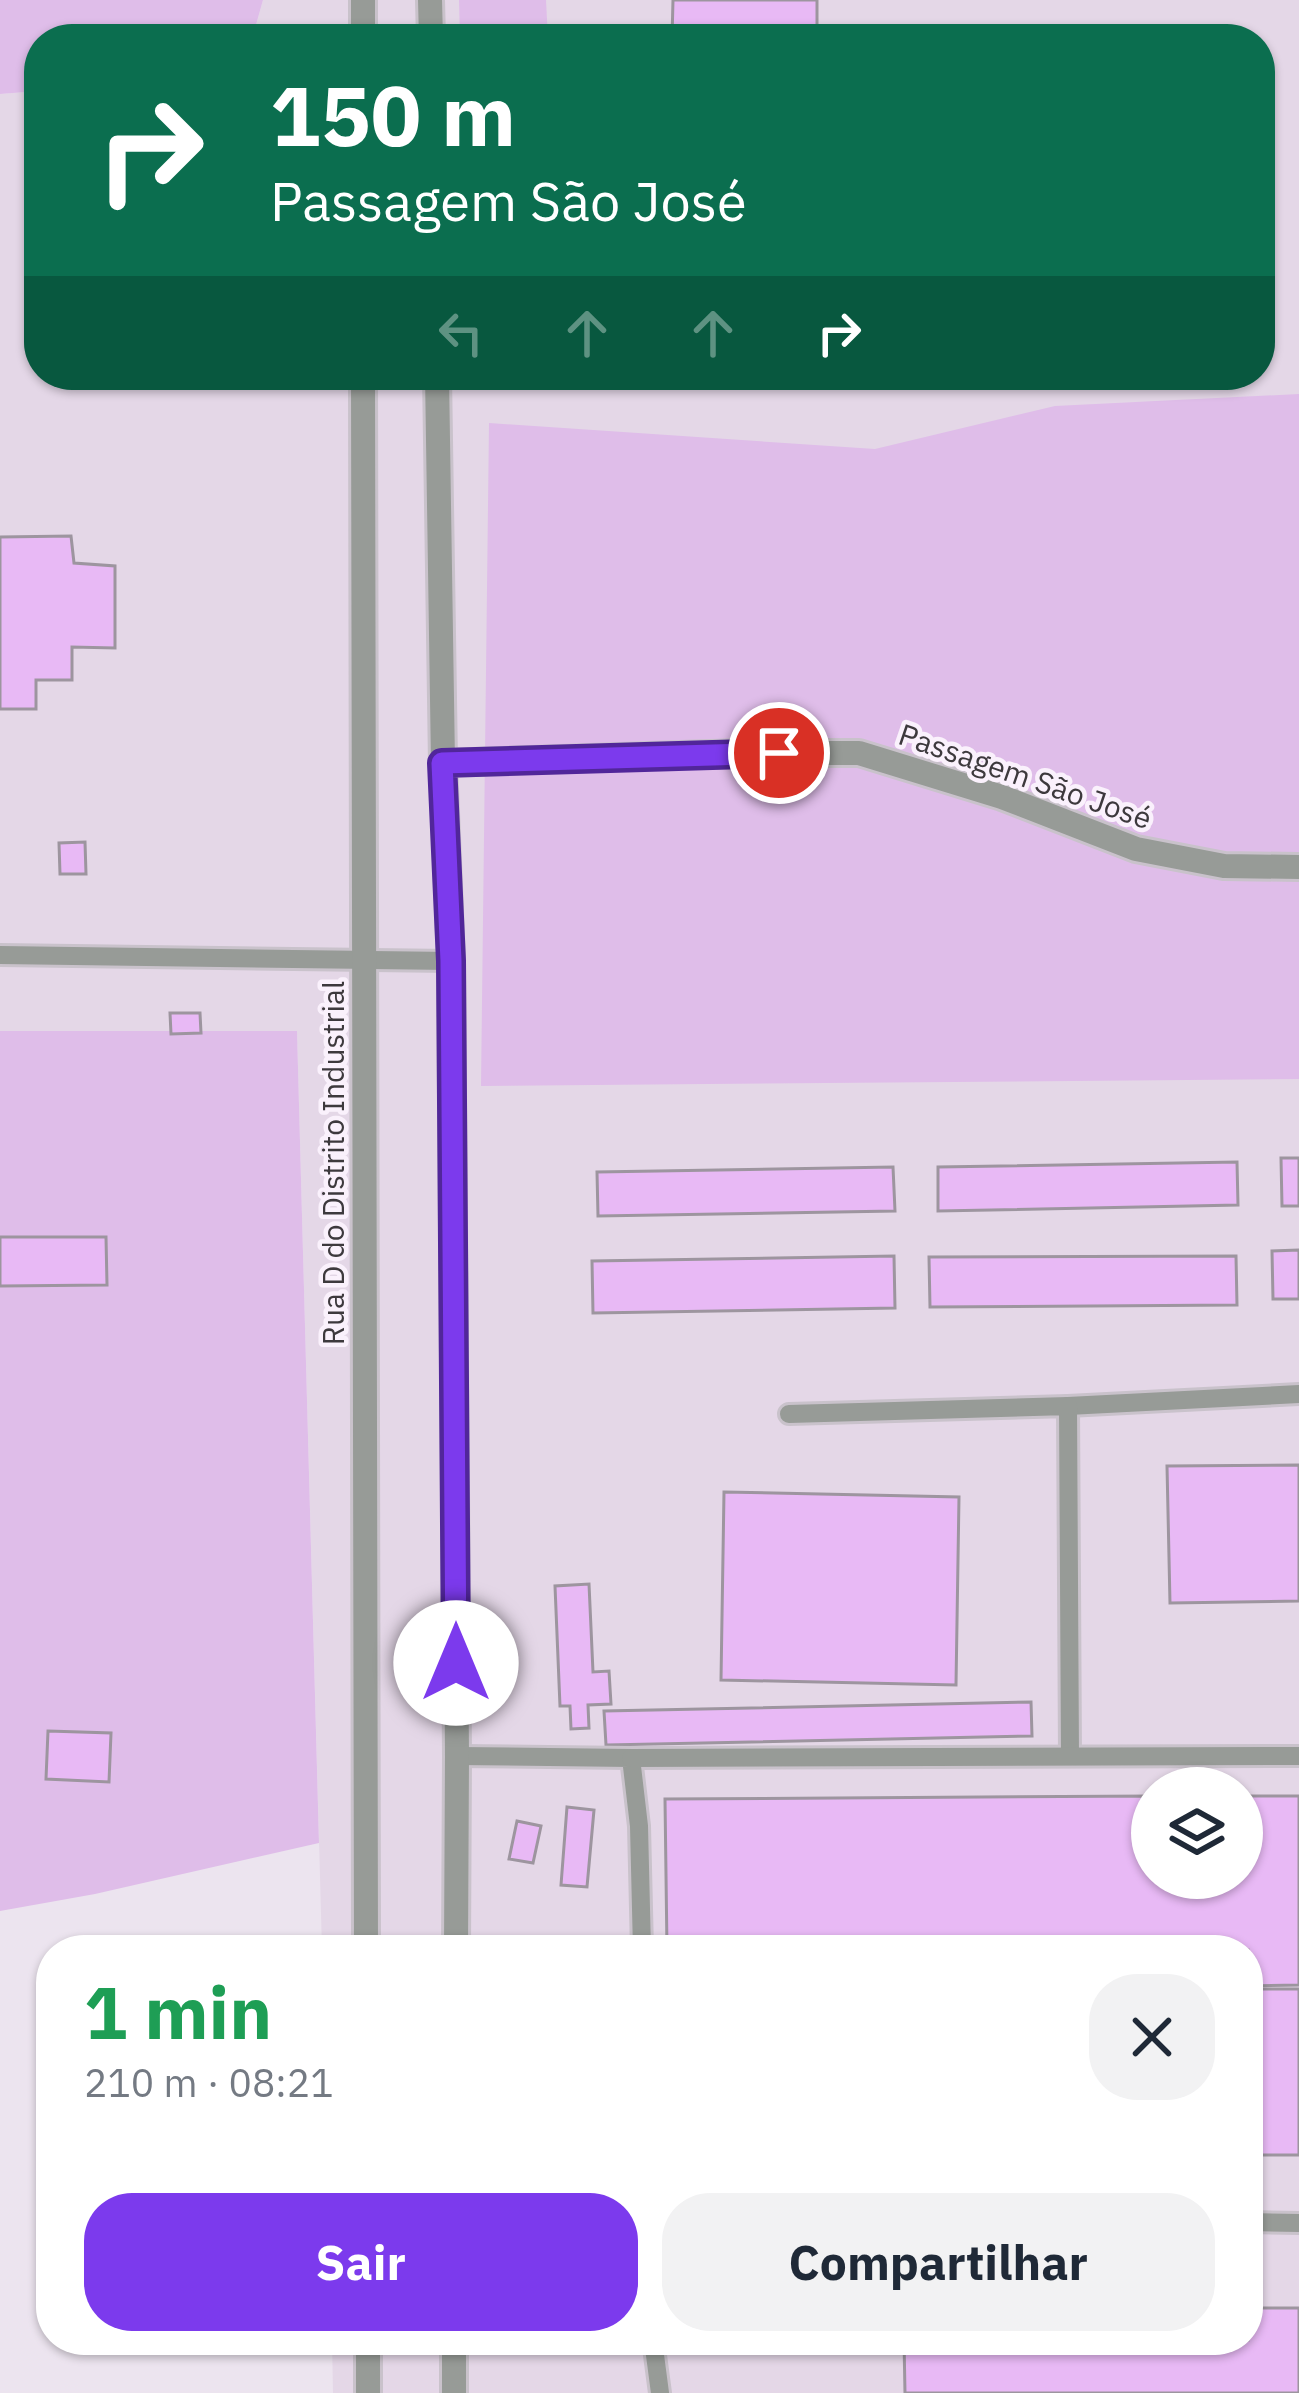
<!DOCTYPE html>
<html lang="pt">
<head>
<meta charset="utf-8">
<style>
	:root { --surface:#fff; --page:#f2f2f3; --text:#1f2937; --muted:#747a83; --accent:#7c3aed }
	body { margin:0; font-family:"IBM Plex Sans",sans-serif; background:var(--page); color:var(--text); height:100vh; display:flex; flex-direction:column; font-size:45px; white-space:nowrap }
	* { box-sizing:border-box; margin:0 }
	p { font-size:39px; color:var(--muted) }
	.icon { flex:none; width:66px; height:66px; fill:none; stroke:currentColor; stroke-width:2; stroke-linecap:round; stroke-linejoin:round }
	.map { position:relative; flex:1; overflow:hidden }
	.drawer { position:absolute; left:36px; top:1935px; width:1227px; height:420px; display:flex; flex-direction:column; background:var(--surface); border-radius:48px; box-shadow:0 3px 9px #0004 }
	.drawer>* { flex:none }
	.hud { position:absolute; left:24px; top:24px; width:1251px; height:366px; border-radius:48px; box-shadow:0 3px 9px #0004; background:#0b6e4f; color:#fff; overflow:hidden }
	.buttons { position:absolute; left:1131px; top:1767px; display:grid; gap:24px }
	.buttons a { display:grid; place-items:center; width:132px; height:132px; border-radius:50%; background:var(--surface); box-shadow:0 3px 9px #0004; font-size:60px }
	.pin { position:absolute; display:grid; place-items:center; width:102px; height:102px; color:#fff; margin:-51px; border:6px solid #fff; border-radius:50%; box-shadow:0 3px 12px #0007 }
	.me { position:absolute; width:132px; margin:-66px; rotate:0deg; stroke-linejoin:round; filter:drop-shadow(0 0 9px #0008) }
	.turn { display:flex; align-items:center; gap:42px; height:252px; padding:0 48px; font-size:54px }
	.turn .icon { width:156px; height:156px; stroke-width:2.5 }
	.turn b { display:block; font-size:84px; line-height:102px }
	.lanes { display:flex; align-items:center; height:114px; padding:0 48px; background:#0003; justify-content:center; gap:60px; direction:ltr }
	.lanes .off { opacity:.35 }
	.round { display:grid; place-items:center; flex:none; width:126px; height:126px; border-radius:48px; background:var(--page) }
	.headline { display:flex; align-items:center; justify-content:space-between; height:204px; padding:0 48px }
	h1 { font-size:72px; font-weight:700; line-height:90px; color:#1e9e55 }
	.action { display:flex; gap:24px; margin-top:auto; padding:24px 48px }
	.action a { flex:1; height:138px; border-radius:48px; background:var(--accent); color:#fff; font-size:48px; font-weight:700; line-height:138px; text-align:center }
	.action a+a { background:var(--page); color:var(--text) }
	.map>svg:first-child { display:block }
	.built { fill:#e4d7e7; fill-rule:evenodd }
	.green { fill:#dfbde9 }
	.building { fill:#e8b9f5; stroke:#9d959f; stroke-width:3 }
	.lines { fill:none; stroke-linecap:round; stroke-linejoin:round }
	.service-casing { stroke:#c9c2cb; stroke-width:24 }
	.minor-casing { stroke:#c9c2cb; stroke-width:30 }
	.service { stroke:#979b97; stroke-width:18 }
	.minor { stroke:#979b97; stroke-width:24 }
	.route-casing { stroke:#51269a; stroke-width:30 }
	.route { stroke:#7c3aed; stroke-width:21 }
	.labels { text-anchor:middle; stroke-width:9; stroke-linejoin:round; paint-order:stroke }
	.street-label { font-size:30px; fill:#3d393d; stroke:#faf1fc }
</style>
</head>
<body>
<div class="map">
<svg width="1299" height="2393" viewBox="0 0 1299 2393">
	<rect width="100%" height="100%" fill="#ece4ef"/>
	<path class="built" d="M263,0h1036v2393h-966l-1,-53h916v-390h-926l-25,-918 -297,-1v-937l39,-3v284h1221v-336h-1008zM1152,1788h90v90h-90z"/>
	<g class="green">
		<polygon points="0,0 263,0 252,39 39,39 39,91 0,94"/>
		<polygon points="459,0 546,0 548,39 460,39"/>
		<polygon points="1299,394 1299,1079 481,1086 489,423 875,449 1055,406"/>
		<polygon points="0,1031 297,1031 319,1843 95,1894 0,1911"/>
	</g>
	<g class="building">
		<polygon points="673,0 817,0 817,39 672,39"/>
		<polygon points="71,536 74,563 115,566 115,648 72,647 72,680 36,680 36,709 0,709 0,537"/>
		<polygon points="85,842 86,874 60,874 59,843"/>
		<polygon points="170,1013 200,1013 201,1033 171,1034"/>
		<polygon points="1281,1158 1299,1158 1299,1206 1282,1206"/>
		<polygon points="1237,1162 1238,1205 938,1211 938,1167"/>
		<polygon points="893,1167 895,1211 598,1216 597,1172"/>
		<polygon points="0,1237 106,1237 107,1285 0,1286"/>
		<polygon points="1299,1250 1299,1299 1273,1299 1272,1251"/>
		<polygon points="894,1256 895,1308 593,1313 592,1261"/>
		<polygon points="1236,1256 1237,1305 930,1307 929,1257"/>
		<polygon points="1299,1465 1299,1601 1170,1603 1167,1466"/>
		<polygon points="724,1492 959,1497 956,1685 721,1680"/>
		<polygon points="589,1584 593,1672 609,1671 611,1704 588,1705 589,1728 571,1729 570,1706 560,1706 555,1586"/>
		<polygon points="1031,1702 1032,1736 606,1745 604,1711"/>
		<polygon points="48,1731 111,1733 109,1782 46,1779"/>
		<polygon points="1152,1796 1152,1878 1242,1878 1242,1796 1299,1796 1299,1985 1248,1986 1248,1950 667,1950 665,1799"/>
		<polygon points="567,1807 594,1810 587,1887 561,1885"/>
		<polygon points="517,1821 541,1826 533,1863 509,1859"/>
		<rect x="1248" y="1989" width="51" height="166"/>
		<polygon points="1248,2308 1299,2308 1299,2393 905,2393 904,2340 1248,2340"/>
	</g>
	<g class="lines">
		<defs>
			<g id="service">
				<polyline points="0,955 451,961"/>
				<polyline points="1068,1406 1299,1394"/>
				<polyline points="789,1414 1068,1406 1070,1756"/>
				<polyline points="457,1756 631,1758 639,1826 642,1950"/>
				<polyline points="631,1758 1299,1756"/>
				<polyline points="1248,2222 1299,2223"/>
				<polyline points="653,2340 660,2393"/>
			</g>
			<g id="minor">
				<polyline points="363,0 363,39"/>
				<polyline points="430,0 431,39"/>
				<polyline points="363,375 366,1950"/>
				<polyline points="437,375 443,763 451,961 457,1756 456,1950"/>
				<polyline points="443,763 740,753 859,753 1002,797 1136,849 1224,866 1299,867"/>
				<polyline points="368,2340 368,2393"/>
				<polyline points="454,2393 454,2340"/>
			</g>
		</defs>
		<use href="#service" class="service-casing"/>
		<use href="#minor" class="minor-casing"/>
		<use href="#service" class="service"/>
		<use href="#minor" class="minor"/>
	</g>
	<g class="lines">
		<defs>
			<polyline id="route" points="456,1663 451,961 442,763 779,753"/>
		</defs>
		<use href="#route" class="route-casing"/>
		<use href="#route" class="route"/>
	</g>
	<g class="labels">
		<g class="street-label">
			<text transform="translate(1025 777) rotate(19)" y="10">Passagem São José</text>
			<text transform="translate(334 1163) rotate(-90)" y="10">Rua D do Distrito Industrial</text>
		</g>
	</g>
</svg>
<div class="buttons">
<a><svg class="icon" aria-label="layers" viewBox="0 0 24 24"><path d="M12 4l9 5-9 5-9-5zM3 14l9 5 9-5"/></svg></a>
</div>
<div class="pin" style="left:779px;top:753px;background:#d93025"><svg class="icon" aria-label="arrive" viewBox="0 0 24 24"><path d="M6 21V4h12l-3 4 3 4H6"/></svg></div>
<svg class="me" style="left:456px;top:1663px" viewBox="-20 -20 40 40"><circle r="19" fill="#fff"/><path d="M0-13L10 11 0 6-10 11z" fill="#7c3aed"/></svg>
<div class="hud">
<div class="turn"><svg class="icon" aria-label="right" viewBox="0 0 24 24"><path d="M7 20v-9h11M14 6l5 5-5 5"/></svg><div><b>150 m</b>Passagem São José</div></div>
<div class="lanes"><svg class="icon off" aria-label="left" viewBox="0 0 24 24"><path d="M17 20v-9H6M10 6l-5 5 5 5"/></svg><svg class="icon off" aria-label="ahead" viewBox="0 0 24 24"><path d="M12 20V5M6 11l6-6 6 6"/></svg><svg class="icon off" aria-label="ahead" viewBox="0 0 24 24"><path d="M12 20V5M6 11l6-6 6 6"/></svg><svg class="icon" aria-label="right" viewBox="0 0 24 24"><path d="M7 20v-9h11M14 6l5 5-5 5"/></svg></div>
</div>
<section class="drawer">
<div class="headline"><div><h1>1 min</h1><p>210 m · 08:21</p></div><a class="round"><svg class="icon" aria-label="close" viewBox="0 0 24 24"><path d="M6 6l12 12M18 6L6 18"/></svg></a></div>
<div class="action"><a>Sair</a><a>Compartilhar</a></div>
</section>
</div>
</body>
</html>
